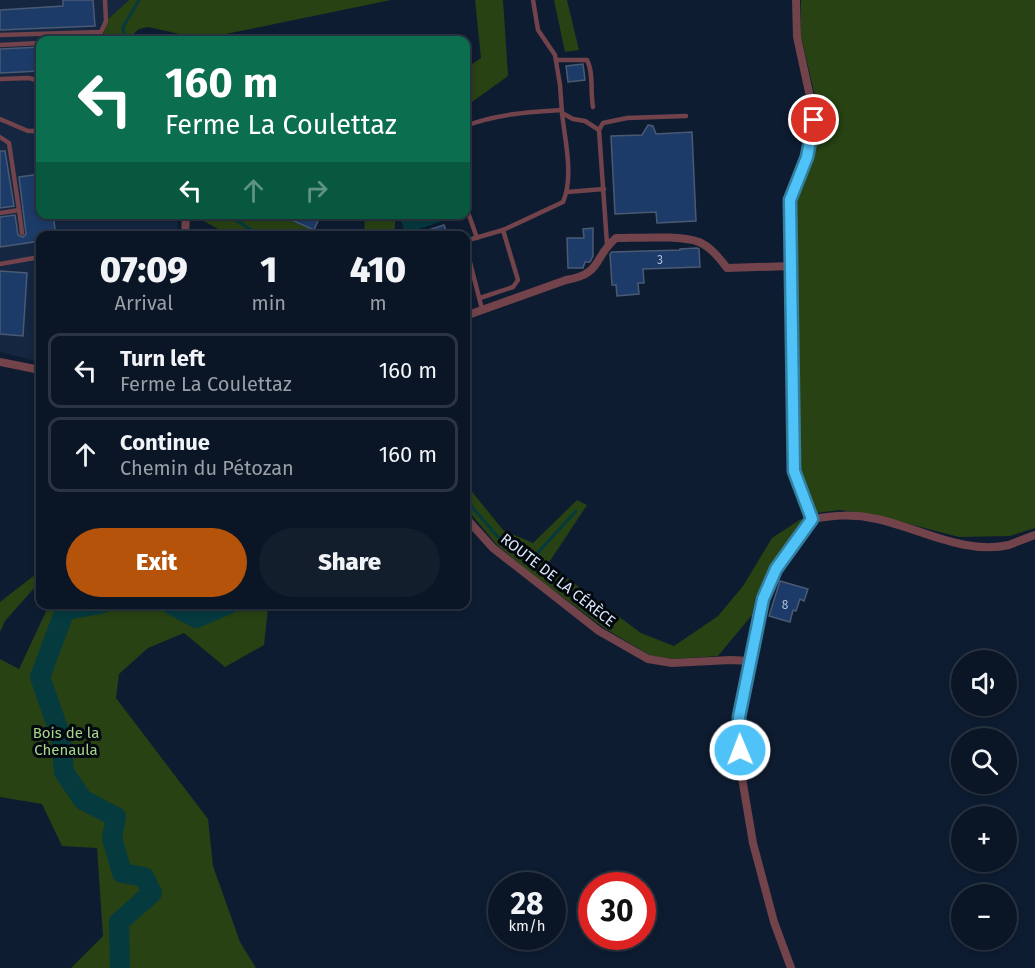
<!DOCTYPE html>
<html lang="en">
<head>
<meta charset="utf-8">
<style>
	:root { --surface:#0a1525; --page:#131e2d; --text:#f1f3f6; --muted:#999fa7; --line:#2a3442; --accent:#b45309 }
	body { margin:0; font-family:"Fira Sans",sans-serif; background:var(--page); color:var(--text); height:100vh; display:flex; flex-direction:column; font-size:22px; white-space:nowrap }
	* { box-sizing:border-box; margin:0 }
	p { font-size:20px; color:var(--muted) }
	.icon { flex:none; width:33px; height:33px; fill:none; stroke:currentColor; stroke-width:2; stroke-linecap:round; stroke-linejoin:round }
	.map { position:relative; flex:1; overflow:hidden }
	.panel { position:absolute; left:36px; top:231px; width:434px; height:378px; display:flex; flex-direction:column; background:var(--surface); border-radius:12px; box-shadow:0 3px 9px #0003,0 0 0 2px var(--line) }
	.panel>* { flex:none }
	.guide { position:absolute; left:36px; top:36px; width:434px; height:183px; border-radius:12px; box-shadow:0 3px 9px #0003,0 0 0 2px var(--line); background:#0b6e4f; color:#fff; overflow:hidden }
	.buttons { position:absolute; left:951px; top:650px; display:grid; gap:12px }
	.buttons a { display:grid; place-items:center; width:66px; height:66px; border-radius:50%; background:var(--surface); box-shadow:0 3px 9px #0003,0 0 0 2px var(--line); font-size:30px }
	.speed { position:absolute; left:488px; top:872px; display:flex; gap:12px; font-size:30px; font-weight:700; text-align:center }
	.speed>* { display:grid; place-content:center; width:78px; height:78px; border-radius:50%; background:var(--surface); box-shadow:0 3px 9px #0003,0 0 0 2px var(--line); line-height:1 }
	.speed small { font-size:15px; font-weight:400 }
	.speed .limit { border:9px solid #d22; background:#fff; color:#111 }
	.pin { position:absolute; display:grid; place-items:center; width:51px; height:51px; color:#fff; margin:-26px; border:3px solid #fff; border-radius:50%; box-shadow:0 2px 6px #0007 }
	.me { position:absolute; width:66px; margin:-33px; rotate:359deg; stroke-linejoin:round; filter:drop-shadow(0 0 4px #0008) }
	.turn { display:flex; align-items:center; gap:21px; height:126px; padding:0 30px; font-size:27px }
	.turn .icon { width:78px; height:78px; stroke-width:2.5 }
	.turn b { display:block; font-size:42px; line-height:51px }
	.lanes { display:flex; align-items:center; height:57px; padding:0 30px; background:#0003; justify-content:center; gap:30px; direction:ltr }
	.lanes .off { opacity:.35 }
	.eta { display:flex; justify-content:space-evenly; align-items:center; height:102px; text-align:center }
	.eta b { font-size:36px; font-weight:800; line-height:42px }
	.action { display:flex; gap:12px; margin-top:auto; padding:12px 30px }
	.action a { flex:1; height:69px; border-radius:36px; background:var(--accent); color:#fff; font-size:24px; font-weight:800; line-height:69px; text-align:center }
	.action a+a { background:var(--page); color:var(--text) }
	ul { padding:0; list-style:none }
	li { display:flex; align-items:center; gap:18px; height:75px; margin:0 12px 9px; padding:0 18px; border:3px solid var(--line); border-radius:12px }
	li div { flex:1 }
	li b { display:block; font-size:22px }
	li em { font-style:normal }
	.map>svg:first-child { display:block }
	.built { fill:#142640 }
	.green { fill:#284213 }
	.water { fill:#053a3f }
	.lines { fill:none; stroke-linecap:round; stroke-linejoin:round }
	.stream { stroke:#053a3f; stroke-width:3 }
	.river { stroke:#053a3f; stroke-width:20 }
	.building { fill:#1d3b68; stroke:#4a5a73; stroke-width:1.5 }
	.service { stroke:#72434a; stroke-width:4.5 }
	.minor { stroke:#72434a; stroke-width:8 }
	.route-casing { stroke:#337fa1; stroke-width:15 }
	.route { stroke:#4fc3f7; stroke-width:10 }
	.labels { text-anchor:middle; stroke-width:6; stroke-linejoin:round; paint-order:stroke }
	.number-label { font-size:12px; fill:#aebdd3 }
	.street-label { font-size:15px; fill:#dee8f7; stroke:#03070f }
	.park-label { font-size:15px; fill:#a7d687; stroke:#03070f }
</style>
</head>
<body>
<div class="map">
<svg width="1035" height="968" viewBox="0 0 1035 968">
	<rect width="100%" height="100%" fill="#0e1c31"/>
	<polygon class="built" points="0,0 129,0 107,20 102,40 40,40 40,214 178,215 177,235 40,236 40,362 0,352"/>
	<g class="green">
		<polygon points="129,0 391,0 202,39 148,27 139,29 129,38 130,40 102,40 107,20"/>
		<polygon points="475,0 503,0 508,76 465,107 465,69 481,58"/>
		<polygon points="554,0 567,0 579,50 565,52"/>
		<polygon points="801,0 1035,0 1035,528 1010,536 959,537 875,515 840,510 815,513 799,471 797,200 813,159 821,122 801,36"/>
		<polygon points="193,215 277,215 317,232 316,236 229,235"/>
		<polygon points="365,215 396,215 394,235 364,235"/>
		<polygon points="465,483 503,530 533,543 577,500 587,505 548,564 641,633 674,646 718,616 743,586 772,538 801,519 804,524 771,567 755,598 752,615 718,656 674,659 651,656 604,628 528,571 497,545 465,507"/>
		<polygon points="40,571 40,591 35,587 5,621 0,632 0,602"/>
		<polygon points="49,605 273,605 268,609 264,645 225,667 184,633 148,648 119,674 116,698 208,819 213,866 240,942 256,968 71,968 103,936 97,848 62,846 42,804 0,797 0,659 19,669"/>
	</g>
	<polygon class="water" points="399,215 452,214 452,215 451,218 407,233 405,232"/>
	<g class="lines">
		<g class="stream">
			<polyline points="124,40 123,27 139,0"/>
			<polyline points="226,214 261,236"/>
			<polyline points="465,499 498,537 532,559 576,511"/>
		</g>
		<g class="river">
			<polyline points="101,604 65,610 40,677 61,737 64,772 83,800 116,817 112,838 122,873 144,877 152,893 119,922 120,968"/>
			<polyline points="170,604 196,618 229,604"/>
		</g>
	</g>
	<g class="building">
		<polygon points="63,0 93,0 95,26 0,30 0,10 63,6"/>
		<polygon points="40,47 40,71 0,73 0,49"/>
		<polygon points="583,64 585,80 568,82 566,66"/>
		<polygon points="648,125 653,126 656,134 692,132 696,221 657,223 656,212 615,214 611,136 642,135"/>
		<polygon points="0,151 5,151 14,206 0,208"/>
		<polygon points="40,174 40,214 53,214 56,236 40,236 40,241 0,247 0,217 15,215 18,235 23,237 26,234 19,177"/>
		<polygon points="278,214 321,214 314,230"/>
		<polygon points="444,225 448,236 416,236 416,234"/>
		<polygon points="593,228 593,256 590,262 585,262 583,268 568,268 567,238 584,238 583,229"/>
		<polygon points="697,248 699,249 700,267 643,269 644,283 638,283 639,294 617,296 616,285 612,285 610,254 612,252 680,250 680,249"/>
		<polygon points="0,271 27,273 23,336 0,334"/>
		<polygon points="780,581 808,589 804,601 800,599 796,611 793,610 790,622 769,616"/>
	</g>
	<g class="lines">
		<g class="service">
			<polyline points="533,0 538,30 555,55 560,85 562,113 573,119 585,121 599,130 607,244"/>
			<polyline points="0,35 101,32 106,21 105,0"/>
			<polyline points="0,45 40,43"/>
			<path d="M556,60h31c7,13 3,32 6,47"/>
			<polyline points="0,79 29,78 40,81"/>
			<polyline points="0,119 28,131 40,131"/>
			<path d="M465,126c32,-12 63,-14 97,-16"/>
			<polyline points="599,130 603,123 627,118 686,116"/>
			<polyline points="0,137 9,143 19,210"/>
			<polyline points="567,192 604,189"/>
			<polyline points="465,204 477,238"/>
			<polyline points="0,213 19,210 22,233"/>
			<path d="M503,230l60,-28c11,-26 2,-61 -1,-89"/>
			<polyline points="465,241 503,230 518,280 513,287 480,298"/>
			<polyline points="465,243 482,309"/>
			<polyline points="0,264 40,257"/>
		</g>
		<g class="minor">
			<polyline points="796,0 797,37 815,120 807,157 790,200 794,472 812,519"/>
			<polyline points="185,236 186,214"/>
			<path d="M465,316l101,-36c37,-6 27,-23 50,-42 22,0 64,-3 83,4 12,5 21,17 28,26l64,-2"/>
			<polyline points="0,362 40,370"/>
			<polyline points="465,517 493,548 599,631 648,659 672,663 731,660 750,661"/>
			<path d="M791,968l-17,-46 -21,-79 -13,-77 -1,-49 24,-118 13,-30 36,-50c23,-4 42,-5 65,0 42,9 87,36 132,26 8,-3 17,-7 26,-10"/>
		</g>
	</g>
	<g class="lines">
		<defs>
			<polyline id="route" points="740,750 739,717 763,599 776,569 812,519 794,471 790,200 807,157 814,120"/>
		</defs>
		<use href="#route" class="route-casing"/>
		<use href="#route" class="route"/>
	</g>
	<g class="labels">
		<g class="number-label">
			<text x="660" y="264">3</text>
			<text x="785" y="609">8</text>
		</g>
		<g class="street-label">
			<text transform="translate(558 580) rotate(38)" y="5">ROUTE DE LA CÉRÈCE</text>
		</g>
		<g class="park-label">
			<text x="66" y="738">Bois de la<tspan x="66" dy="17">Chenaula</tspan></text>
		</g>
	</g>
</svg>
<div class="buttons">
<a><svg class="icon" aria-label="sound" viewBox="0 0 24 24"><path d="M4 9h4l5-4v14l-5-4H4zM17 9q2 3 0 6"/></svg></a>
<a><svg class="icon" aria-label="search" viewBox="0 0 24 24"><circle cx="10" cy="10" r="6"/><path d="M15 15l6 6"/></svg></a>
<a>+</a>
<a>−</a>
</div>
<div class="speed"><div>28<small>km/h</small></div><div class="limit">30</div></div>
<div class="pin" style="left:814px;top:120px;background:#d93025"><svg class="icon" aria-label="arrive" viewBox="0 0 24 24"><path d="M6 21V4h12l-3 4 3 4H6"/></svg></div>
<svg class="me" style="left:740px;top:750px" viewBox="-20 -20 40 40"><circle r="17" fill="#4fc3f7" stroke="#fff" stroke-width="3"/><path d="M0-11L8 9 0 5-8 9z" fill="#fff"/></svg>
<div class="guide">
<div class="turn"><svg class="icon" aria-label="left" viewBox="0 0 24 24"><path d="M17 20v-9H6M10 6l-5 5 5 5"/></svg><div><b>160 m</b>Ferme La Coulettaz</div></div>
<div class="lanes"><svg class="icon" aria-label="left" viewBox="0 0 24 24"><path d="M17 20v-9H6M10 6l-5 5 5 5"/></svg><svg class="icon off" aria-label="ahead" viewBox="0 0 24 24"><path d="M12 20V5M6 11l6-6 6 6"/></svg><svg class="icon off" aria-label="right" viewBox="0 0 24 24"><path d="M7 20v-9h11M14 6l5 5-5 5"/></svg></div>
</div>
<section class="panel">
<div class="eta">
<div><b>07:09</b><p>Arrival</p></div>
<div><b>1</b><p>min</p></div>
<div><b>410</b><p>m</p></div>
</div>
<ul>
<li><svg class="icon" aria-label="left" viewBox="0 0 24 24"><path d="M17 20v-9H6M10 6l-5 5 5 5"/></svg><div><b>Turn left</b><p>Ferme La Coulettaz</p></div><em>160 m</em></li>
<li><svg class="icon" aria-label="ahead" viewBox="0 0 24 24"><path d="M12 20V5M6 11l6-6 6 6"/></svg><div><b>Continue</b><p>Chemin du Pétozan</p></div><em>160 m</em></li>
</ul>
<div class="action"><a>Exit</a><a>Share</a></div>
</section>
</div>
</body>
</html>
